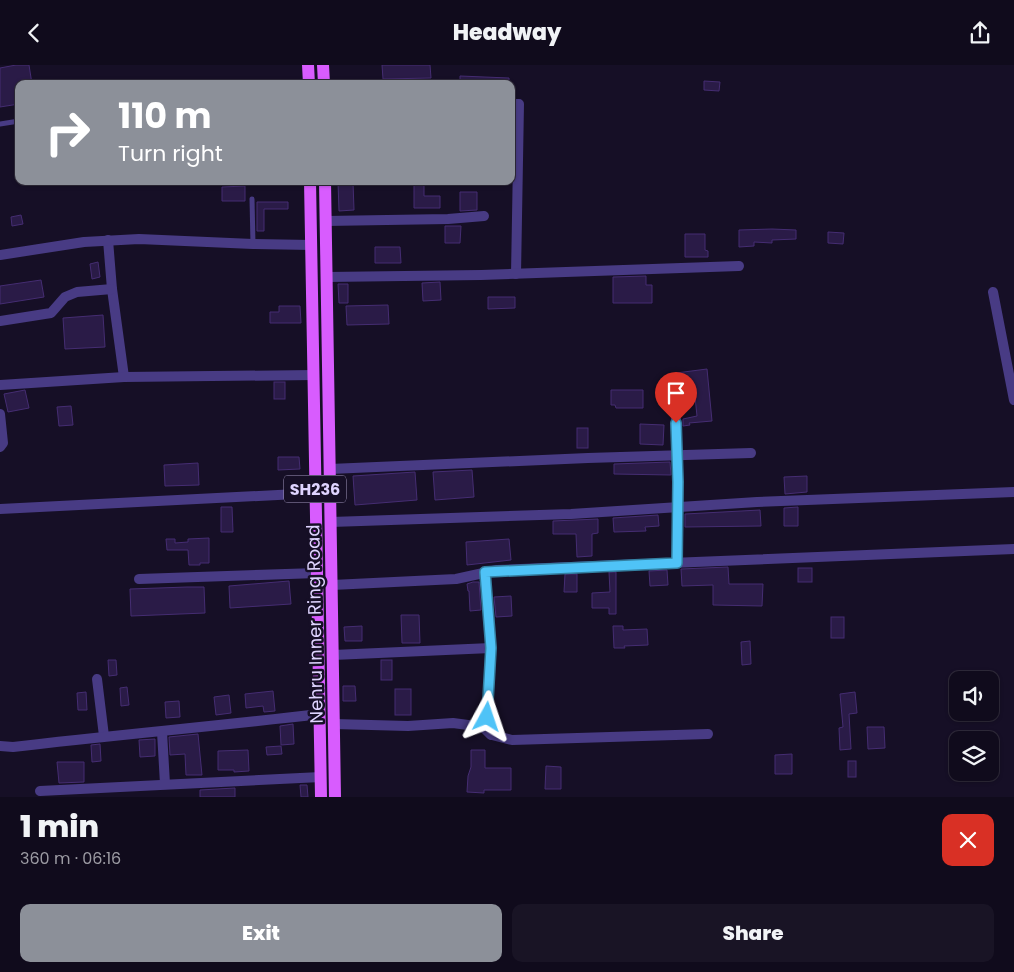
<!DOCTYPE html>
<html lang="en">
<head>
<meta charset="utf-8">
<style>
	:root { --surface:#100b1c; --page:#191425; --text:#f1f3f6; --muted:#9c9ba3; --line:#302b3b; --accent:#8c9099 }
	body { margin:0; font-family:Poppins,sans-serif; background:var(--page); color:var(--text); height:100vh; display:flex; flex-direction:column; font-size:19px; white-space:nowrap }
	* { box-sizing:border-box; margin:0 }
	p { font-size:16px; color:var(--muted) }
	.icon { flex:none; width:28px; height:28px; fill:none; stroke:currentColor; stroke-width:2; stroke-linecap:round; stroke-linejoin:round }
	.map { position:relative; height:732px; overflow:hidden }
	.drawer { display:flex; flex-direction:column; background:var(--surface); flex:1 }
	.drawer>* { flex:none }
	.guide { position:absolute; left:15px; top:15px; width:500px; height:105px; border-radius:10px; box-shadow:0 1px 4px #0004,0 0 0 1px var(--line); background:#8c9099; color:#fff; overflow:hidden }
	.tools { position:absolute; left:949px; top:606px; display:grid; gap:10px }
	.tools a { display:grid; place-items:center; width:50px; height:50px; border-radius:10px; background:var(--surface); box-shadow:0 1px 4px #0004,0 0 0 1px var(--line); font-size:25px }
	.pin { position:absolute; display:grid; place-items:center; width:42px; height:42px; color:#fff; margin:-51px -21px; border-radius:50% 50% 50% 0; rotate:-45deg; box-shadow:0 0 5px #0007 }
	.pin .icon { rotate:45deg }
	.me { position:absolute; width:55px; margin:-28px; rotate:5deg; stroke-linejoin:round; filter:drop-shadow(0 0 4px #0008) }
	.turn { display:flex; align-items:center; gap:18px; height:105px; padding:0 20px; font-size:22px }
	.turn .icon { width:65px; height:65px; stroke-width:2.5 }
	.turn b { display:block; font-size:35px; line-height:42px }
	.round { display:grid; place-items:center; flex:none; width:52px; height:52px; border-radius:10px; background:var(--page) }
	.summary { display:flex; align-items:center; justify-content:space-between; height:85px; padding:0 20px }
	h1 { font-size:30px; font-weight:800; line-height:38px }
	.primary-button { display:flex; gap:10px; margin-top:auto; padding:10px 20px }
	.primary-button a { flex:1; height:58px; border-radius:10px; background:var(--accent); color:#fff; font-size:20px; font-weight:800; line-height:58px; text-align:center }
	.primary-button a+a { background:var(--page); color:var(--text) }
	header { display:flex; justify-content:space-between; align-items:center; height:65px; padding:0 20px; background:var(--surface); font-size:22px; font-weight:800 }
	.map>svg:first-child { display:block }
	.building { fill:#2a1b47; stroke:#452d72 }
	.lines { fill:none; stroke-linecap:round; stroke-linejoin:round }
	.service { stroke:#483b84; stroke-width:5 }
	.minor { stroke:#483b84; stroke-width:10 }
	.primary { stroke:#d85cfe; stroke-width:12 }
	.route-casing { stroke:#337fa1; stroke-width:12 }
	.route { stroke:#4fc3f7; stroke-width:9 }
	.labels { text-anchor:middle; stroke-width:5; stroke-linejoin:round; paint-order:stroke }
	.shield { fill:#160f26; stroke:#a399be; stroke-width:1 }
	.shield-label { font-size:16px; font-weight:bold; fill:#dfd4ff }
	.street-label { font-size:18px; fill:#dfd4ff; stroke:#160f26 }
</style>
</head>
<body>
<header><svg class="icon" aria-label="back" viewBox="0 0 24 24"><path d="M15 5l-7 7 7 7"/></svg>Headway<svg class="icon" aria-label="share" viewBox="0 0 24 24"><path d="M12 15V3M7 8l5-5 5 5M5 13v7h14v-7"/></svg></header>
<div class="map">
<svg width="1014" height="732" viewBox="0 0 1014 732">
	<rect width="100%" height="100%" fill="#160f26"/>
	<g class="building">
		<polygon points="16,0 29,0 32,19 19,19 19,39 0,42 0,3"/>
		<polygon points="382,0 430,0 431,13 383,14"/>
		<polygon points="460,11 509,13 509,19 460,19"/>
		<polygon points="704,16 720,17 719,26 704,25"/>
		<polygon points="414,116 424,116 424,131 440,131 440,143 414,143"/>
		<polygon points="338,117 353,117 354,145 339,146"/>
		<polygon points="245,121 245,136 222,136 222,122"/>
		<polygon points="460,127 477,127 477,145 460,146"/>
		<polygon points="257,137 288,137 288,144 264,144 264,166 257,166"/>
		<polygon points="21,150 23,159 12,161 11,152"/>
		<polygon points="445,161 461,161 460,178 445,178"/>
		<polygon points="772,164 796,165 796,174 772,175 772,178 754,177 754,181 739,182 739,165"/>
		<polygon points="828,167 844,168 843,179 828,178"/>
		<polygon points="685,169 705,169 705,185 708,186 708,192 685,192"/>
		<polygon points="375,182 400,182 401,198 375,198"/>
		<polygon points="98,197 100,212 92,214 90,199"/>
		<polygon points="646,211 646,220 652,220 652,238 613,238 613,212"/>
		<polygon points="41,215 44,232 0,239 0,221"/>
		<polygon points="440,217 441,235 423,236 422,218"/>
		<polygon points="338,219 348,219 348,238 339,238"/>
		<polygon points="488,232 515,232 515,243 488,244"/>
		<polygon points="388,240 389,259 347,260 346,241"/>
		<polygon points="279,241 300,241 301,258 270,258 270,247 279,247"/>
		<polygon points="103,250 105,282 65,284 63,253"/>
		<polygon points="707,304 712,356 689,358 690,360 683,361 683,354 697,351 694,322 682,323 677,319 676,308"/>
		<rect x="274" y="317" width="11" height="17"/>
		<polygon points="25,325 29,343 8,347 4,329"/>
		<polygon points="611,325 643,325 643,343 616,343 615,340 611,340"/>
		<polygon points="71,341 73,360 59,361 57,342"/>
		<polygon points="640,359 664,360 663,380 640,379"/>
		<rect x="577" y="363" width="11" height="20"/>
		<polygon points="278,392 299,392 300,404 278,405"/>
		<polygon points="670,397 671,410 614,409 614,399"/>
		<polygon points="198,398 199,420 165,421 164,400"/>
		<polygon points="472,405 474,432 435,435 433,407"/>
		<polygon points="415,407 417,435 355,440 353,411"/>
		<polygon points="807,411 807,427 785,429 784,412"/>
		<polygon points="221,442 232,442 233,467 221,467"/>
		<polygon points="798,442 798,461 784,461 784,443"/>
		<polygon points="760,445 761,461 685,462 685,449"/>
		<polygon points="658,450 659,461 645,462 646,466 614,467 613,453"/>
		<polygon points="598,454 598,468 592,469 592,491 577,492 576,469 553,469 553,456"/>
		<polygon points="209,473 209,498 200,498 200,500 189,500 188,485 167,485 166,474 175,474 175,478 188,477 188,474"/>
		<polygon points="509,474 511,495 467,500 466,477"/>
		<polygon points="728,502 729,519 763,519 762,541 713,540 713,520 682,521 681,504"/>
		<rect x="798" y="503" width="14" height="14"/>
		<polygon points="667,505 668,520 650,521 649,506"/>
		<polygon points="609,507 616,507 616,549 609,549 609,543 592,543 592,528 610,527"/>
		<polygon points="565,509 577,509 577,527 564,527"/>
		<polygon points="289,516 291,539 230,543 229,521"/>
		<polygon points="473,517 479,517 481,545 470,546 469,526 468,526 467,519"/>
		<polygon points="187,522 204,522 205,548 131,551 130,524"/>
		<polygon points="511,531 512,551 496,552 494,532"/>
		<polygon points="401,550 419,550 420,578 402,578"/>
		<rect x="831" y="552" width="13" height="21"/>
		<polygon points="362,561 362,576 345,576 344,562"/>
		<polygon points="613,561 623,561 623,565 647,564 648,580 624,581 625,583 614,583"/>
		<polygon points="750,576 751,599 742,600 741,577"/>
		<polygon points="108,595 116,595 117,610 109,611"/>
		<rect x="381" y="595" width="11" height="20"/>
		<polygon points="343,621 355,621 356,636 343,636"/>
		<polygon points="127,622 129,640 121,641 120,623"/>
		<rect x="395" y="624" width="16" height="26"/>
		<polygon points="273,626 275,646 264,647 263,641 246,643 245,629"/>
		<polygon points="86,627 87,645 78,645 77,628"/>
		<polygon points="855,627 857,648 849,649 851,684 840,685 839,663 843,662 840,629"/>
		<polygon points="229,630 231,648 216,650 214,632"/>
		<polygon points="179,636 180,652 166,653 165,637"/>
		<polygon points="293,659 294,679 281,680 280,661"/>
		<polygon points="867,662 884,662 885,683 868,684"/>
		<polygon points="198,669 202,710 186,710 185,689 170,690 169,672"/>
		<polygon points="155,674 155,691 140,692 139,675"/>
		<polygon points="100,679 101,696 92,697 91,680"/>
		<polygon points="281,681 282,689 267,690 266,682"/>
		<polygon points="248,685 249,706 234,707 234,705 218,705 218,686"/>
		<polygon points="471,685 485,685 485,703 511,703 511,725 484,725 484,728 467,727 468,711 471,702"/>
		<polygon points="792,689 792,709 775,709 775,690"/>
		<rect x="848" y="696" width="8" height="16"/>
		<polygon points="57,697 84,697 84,717 59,718"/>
		<polygon points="546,701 561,702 561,724 545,724"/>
		<polygon points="300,720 307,720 308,732 301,732"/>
		<polygon points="235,723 235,732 200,732 200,725"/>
	</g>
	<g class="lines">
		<g class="service">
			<polyline points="0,59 19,56"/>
			<polyline points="252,134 253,179"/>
		</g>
		<g class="minor">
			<polyline points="511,39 519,39 516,209"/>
			<polyline points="326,156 448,154 484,151"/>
			<polyline points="108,175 112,224 124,312"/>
			<polyline points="0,190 84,177 139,174 253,179 312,180"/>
			<polyline points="327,212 481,210 739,201"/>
			<polyline points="993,227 1014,335"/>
			<polyline points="0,256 51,248 65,232 77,227 112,224"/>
			<polyline points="0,320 124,312 314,310"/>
			<polyline points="675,325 678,417 677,498"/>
			<polyline points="0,349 3,378 0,382"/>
			<polyline points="330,404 588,393 751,388"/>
			<polyline points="0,444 316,428"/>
			<polyline points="331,457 571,449 757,437 1014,427"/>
			<polyline points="485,507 491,583 487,652 492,670 512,675 708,669"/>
			<polyline points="139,514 317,508"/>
			<polyline points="332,520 456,514 497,505 1014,484"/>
			<polyline points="333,590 491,583"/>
			<polyline points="97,614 104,671"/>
			<polyline points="334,659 408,661 453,658 483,662 491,670"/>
			<polyline points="162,667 165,719"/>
			<path d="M0,681l13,1c102,-12 205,-21 307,-33"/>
			<polyline points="40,726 321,712"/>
		</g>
		<g class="primary">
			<polyline points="308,0 309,19"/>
			<polyline points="323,0 324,19"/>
			<polyline points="310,116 321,732"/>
			<polyline points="325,116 335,732"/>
		</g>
	</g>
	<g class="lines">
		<defs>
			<polyline id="route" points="487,652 491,583 485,507 677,498 678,417 676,358"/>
		</defs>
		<use href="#route" class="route-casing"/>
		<use href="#route" class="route"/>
	</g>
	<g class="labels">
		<rect class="shield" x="284" y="410.5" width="62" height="27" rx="4"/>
		<g class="shield-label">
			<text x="315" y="430">SH236</text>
		</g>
		<g class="street-label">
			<text transform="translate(315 559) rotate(-91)" y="6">Nehru Inner Ring Road</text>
		</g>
	</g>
</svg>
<div class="tools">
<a><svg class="icon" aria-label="sound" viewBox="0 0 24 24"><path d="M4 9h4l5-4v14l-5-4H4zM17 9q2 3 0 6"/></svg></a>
<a><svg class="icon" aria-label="layers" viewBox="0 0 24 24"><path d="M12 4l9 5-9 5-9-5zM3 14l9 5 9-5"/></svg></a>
</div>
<div class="pin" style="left:676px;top:358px;background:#d93025"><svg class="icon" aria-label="arrive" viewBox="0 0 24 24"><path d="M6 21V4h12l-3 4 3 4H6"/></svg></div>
<svg class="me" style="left:487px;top:652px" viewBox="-20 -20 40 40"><path d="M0-17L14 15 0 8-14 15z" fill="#4fc3f7" stroke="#fff" stroke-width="4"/></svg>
<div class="guide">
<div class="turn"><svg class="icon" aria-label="right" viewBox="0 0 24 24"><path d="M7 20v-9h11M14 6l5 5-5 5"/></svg><div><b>110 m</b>Turn right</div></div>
</div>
</div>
<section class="drawer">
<div class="summary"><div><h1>1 min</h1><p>360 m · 06:16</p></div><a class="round" style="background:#d93025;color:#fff"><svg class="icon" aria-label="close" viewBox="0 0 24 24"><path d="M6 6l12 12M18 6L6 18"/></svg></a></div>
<div class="primary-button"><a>Exit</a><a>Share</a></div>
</section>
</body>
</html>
